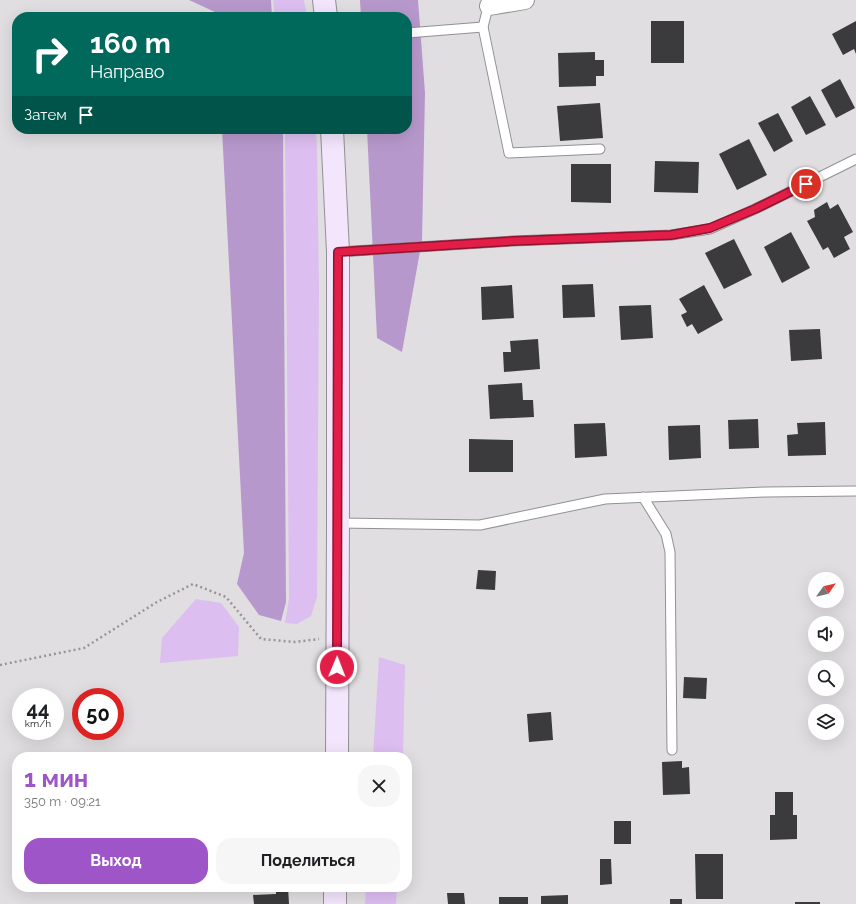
<!DOCTYPE html>
<html lang="ru">
<head>
<meta charset="utf-8">
<style>
	:root { --surface:#fff; --page:#f6f6f6; --text:#202124; --muted:#757577; --accent:#9e55c8 }
	body { margin:0; font-family:Raleway,sans-serif; background:var(--page); color:var(--text); height:100vh; display:flex; flex-direction:column; font-size:15px; white-space:nowrap }
	* { box-sizing:border-box; margin:0 }
	p { font-size:13px; color:var(--muted) }
	.icon { flex:none; width:22px; height:22px; fill:none; stroke:currentColor; stroke-width:2; stroke-linecap:round; stroke-linejoin:round }
	.map { position:relative; flex:1; overflow:hidden }
	.drawer { position:absolute; left:12px; top:752px; width:400px; height:140px; display:flex; flex-direction:column; background:var(--surface); border-radius:16px; box-shadow:0 4px 16px #0002 }
	.drawer>* { flex:none }
	.hud { position:absolute; left:12px; top:12px; width:400px; height:122px; border-radius:16px; box-shadow:0 4px 16px #0002; background:#00695c; color:#fff; overflow:hidden }
	.needle { width:26px; rotate:56deg }
	.controls { position:absolute; left:808px; top:572px; display:grid; gap:8px }
	.controls a { display:grid; place-items:center; width:36px; height:36px; border-radius:50%; background:var(--surface); box-shadow:0 4px 16px #0002; font-size:20px }
	.speed { position:absolute; left:12px; top:688px; display:flex; gap:8px; font-size:20px; font-weight:700; text-align:center }
	.speed>* { display:grid; place-content:center; width:52px; height:52px; border-radius:50%; background:var(--surface); box-shadow:0 4px 16px #0002; line-height:1 }
	.speed small { font-size:10px; font-weight:400 }
	.speed .limit { border:6px solid #d22; background:#fff; color:#111 }
	.pin { position:absolute; display:grid; place-items:center; width:34px; height:34px; color:#fff; margin:-17px; border:2px solid #fff; border-radius:50%; box-shadow:0 1px 4px #0007 }
	.me { position:absolute; width:44px; margin:-22px; rotate:1deg; stroke-linejoin:round; filter:drop-shadow(0 0 3px #0008) }
	.turn { display:flex; align-items:center; gap:14px; height:84px; padding:0 12px; font-size:18px }
	.turn .icon { width:52px; height:52px; stroke-width:2.5 }
	.turn b { display:block; font-size:28px; line-height:34px }
	.then { display:flex; align-items:center; height:38px; padding:0 12px; background:#0003; gap:8px; font-size:15px }
	.round { display:grid; place-items:center; flex:none; width:42px; height:42px; border-radius:16px; background:var(--page) }
	.headline { display:flex; align-items:center; justify-content:space-between; height:68px; padding:0 12px }
	h1 { font-size:24px; font-weight:700; line-height:30px; color:var(--accent) }
	.button { display:flex; gap:8px; margin-top:auto; padding:8px 12px }
	.button a { flex:1; height:46px; border-radius:16px; background:var(--accent); color:#fff; font-size:16px; font-weight:700; line-height:46px; text-align:center }
	.button a+a { background:var(--page); color:var(--text) }
	.map>svg:first-child { display:block }
	.green { fill:#dcbef0 }
	.forest { fill:#b798cc }
	.building { fill:#3b3a3c }
	.lines { fill:none; stroke-linecap:round; stroke-linejoin:round }
	.service-casing { stroke:#919093; stroke-width:11 }
	.minor-casing { stroke:#919093; stroke-width:20 }
	.secondary-casing { stroke:#919093; stroke-width:24 }
	.path { stroke:#969597; stroke-width:2.5; stroke-dasharray:2 3; stroke-linecap:butt }
	.service { stroke:#fff; stroke-width:9 }
	.minor { stroke:#fff; stroke-width:18 }
	.secondary { stroke:#f3e5fc; stroke-width:22 }
	.route-casing { stroke:#92132f; stroke-width:10 }
	.route { stroke:#e11d48; stroke-width:7 }
</style>
</head>
<body>
<div class="map">
<svg width="856" height="904" viewBox="0 0 856 904">
	<rect width="100%" height="100%" fill="#e0dee1"/>
	<g class="green">
		<polygon points="273,0 304,0 307,17 275,17"/>
		<polygon points="285,129 316,129 317,149 319,288 317,597 311,616 297,624 285,623 289,599"/>
		<polygon points="196,599 221,603 239,627 238,656 160,663 162,638"/>
		<polygon points="379,657 405,665 403,757 373,757"/>
		<polygon points="366,887 397,887 396,904 365,904"/>
	</g>
	<g class="forest">
		<polygon points="189,0 271,0 272,17 216,17 215,12"/>
		<polygon points="360,0 418,0 425,93 422,240 402,352 377,338 367,129 407,129 407,17 361,17"/>
		<polygon points="222,129 283,129 286,602 281,621 259,615 237,584 244,553"/>
	</g>
	<g class="building">
		<rect x="651" y="21" width="33" height="42"/>
		<polygon points="856,21 856,54 854,49 843,55 832,34"/>
		<polygon points="595,52 595,60 604,60 604,76 596,76 596,86 559,87 558,53"/>
		<polygon points="840,79 855,108 836,118 821,90"/>
		<polygon points="810,96 826,125 806,135 791,107"/>
		<polygon points="600,103 603,138 560,141 557,106"/>
		<polygon points="778,113 793,141 774,152 758,123"/>
		<polygon points="749,139 767,175 737,190 719,154"/>
		<polygon points="655,161 699,162 698,193 654,192"/>
		<polygon points="571,164 611,164 611,203 571,202"/>
		<polygon points="827,202 830,209 838,204 853,232 844,237 850,249 834,258 828,247 823,250 807,221 815,217 814,210"/>
		<polygon points="791,232 810,268 782,283 764,247"/>
		<polygon points="734,239 752,275 724,289 705,253"/>
		<polygon points="593,284 595,317 563,318 562,285"/>
		<polygon points="512,285 514,318 482,320 481,287"/>
		<polygon points="704,285 723,320 698,334 692,324 687,327 681,315 687,312 679,299"/>
		<polygon points="651,305 653,338 621,340 619,306"/>
		<polygon points="820,329 822,359 791,361 789,330"/>
		<polygon points="538,339 540,369 504,372 503,352 511,352 510,341"/>
		<polygon points="522,383 523,400 533,400 534,417 490,419 488,385"/>
		<polygon points="758,419 759,448 729,449 728,420"/>
		<polygon points="825,422 826,455 788,456 787,435 798,434 797,423"/>
		<polygon points="605,423 607,456 575,458 574,424"/>
		<polygon points="700,425 701,458 669,460 668,426"/>
		<polygon points="469,439 513,440 513,472 469,472"/>
		<polygon points="478,570 496,571 495,590 476,589"/>
		<polygon points="684,677 707,678 706,699 683,698"/>
		<polygon points="551,712 553,740 529,742 527,714"/>
		<polygon points="682,761 682,768 689,767 690,794 663,795 662,762"/>
		<polygon points="775,792 793,792 793,815 797,815 797,839 770,840 770,815 775,815"/>
		<rect x="614" y="821" width="17" height="23"/>
		<polygon points="695,854 723,854 723,899 696,899"/>
		<polygon points="600,859 611,859 612,884 600,885"/>
		<polygon points="276,887 288,887 289,904 254,904 253,895 276,894"/>
		<polygon points="447,893 464,893 465,904 448,904"/>
		<polygon points="568,895 568,904 541,904 541,896"/>
		<rect x="499" y="897" width="29" height="7"/>
		<rect x="670" y="899" width="12" height="5"/>
		<rect x="795" y="902" width="25" height="2"/>
	</g>
	<g class="lines">
		<defs>
			<g id="service">
				<polyline points="489,3 483,27 509,153 600,149"/>
				<polyline points="407,33 483,27"/>
				<polyline points="338,252 513,241 671,235 710,229 755,209 856,159"/>
				<polyline points="643,497 666,534 670,552 672,750"/>
				<polyline points="338,523 480,525 605,499 766,492 856,491"/>
			</g>
			<polyline id="minor" points="489,6 525,0"/>
			<g id="secondary">
				<polyline points="324,0 326,17"/>
				<polyline points="332,129 338,252 338,523 337,757"/>
				<polyline points="335,904 335,887"/>
			</g>
		</defs>
		<use href="#service" class="service-casing"/>
		<use href="#minor" class="minor-casing"/>
		<use href="#secondary" class="secondary-casing"/>
		<polyline class="path" points="0,665 84,648 157,602 193,584 226,597 261,639 295,642 319,639"/>
		<use href="#service" class="service"/>
		<use href="#minor" class="minor"/>
		<use href="#secondary" class="secondary"/>
	</g>
	<g class="lines">
		<defs>
			<polyline id="route" points="337,667 338,252 513,241 671,235 710,228 755,209 806,184"/>
		</defs>
		<use href="#route" class="route-casing"/>
		<use href="#route" class="route"/>
	</g>
</svg>
<div class="controls">
<a><svg class="needle" viewBox="-14 -14 28 28"><path d="M0-13l5 13h-10z" fill="#e53935"/><path d="M0 13l5-13h-10z" fill="#757577"/></svg></a>
<a><svg class="icon" aria-label="sound" viewBox="0 0 24 24"><path d="M4 9h4l5-4v14l-5-4H4zM17 9q2 3 0 6"/></svg></a>
<a><svg class="icon" aria-label="search" viewBox="0 0 24 24"><circle cx="10" cy="10" r="6"/><path d="M15 15l6 6"/></svg></a>
<a><svg class="icon" aria-label="layers" viewBox="0 0 24 24"><path d="M12 4l9 5-9 5-9-5zM3 14l9 5 9-5"/></svg></a>
</div>
<div class="speed"><div>44<small>km/h</small></div><div class="limit">50</div></div>
<div class="pin" style="left:806px;top:184px;background:#d93025"><svg class="icon" aria-label="arrive" viewBox="0 0 24 24"><path d="M6 21V4h12l-3 4 3 4H6"/></svg></div>
<svg class="me" style="left:337px;top:667px" viewBox="-20 -20 40 40"><circle r="17" fill="#e11d48" stroke="#fff" stroke-width="3"/><path d="M0-11L8 9 0 5-8 9z" fill="#fff"/></svg>
<div class="hud">
<div class="turn"><svg class="icon" aria-label="right" viewBox="0 0 24 24"><path d="M7 20v-9h11M14 6l5 5-5 5"/></svg><div><b>160 m</b>Направо</div></div>
<div class="then">Затем<svg class="icon" aria-label="arrive" viewBox="0 0 24 24"><path d="M6 21V4h12l-3 4 3 4H6"/></svg></div>
</div>
<section class="drawer">
<div class="headline"><div><h1>1 мин</h1><p>350 m · 09:21</p></div><a class="round"><svg class="icon" aria-label="close" viewBox="0 0 24 24"><path d="M6 6l12 12M18 6L6 18"/></svg></a></div>
<div class="button"><a>Выход</a><a>Поделиться</a></div>
</section>
</div>
</body>
</html>
